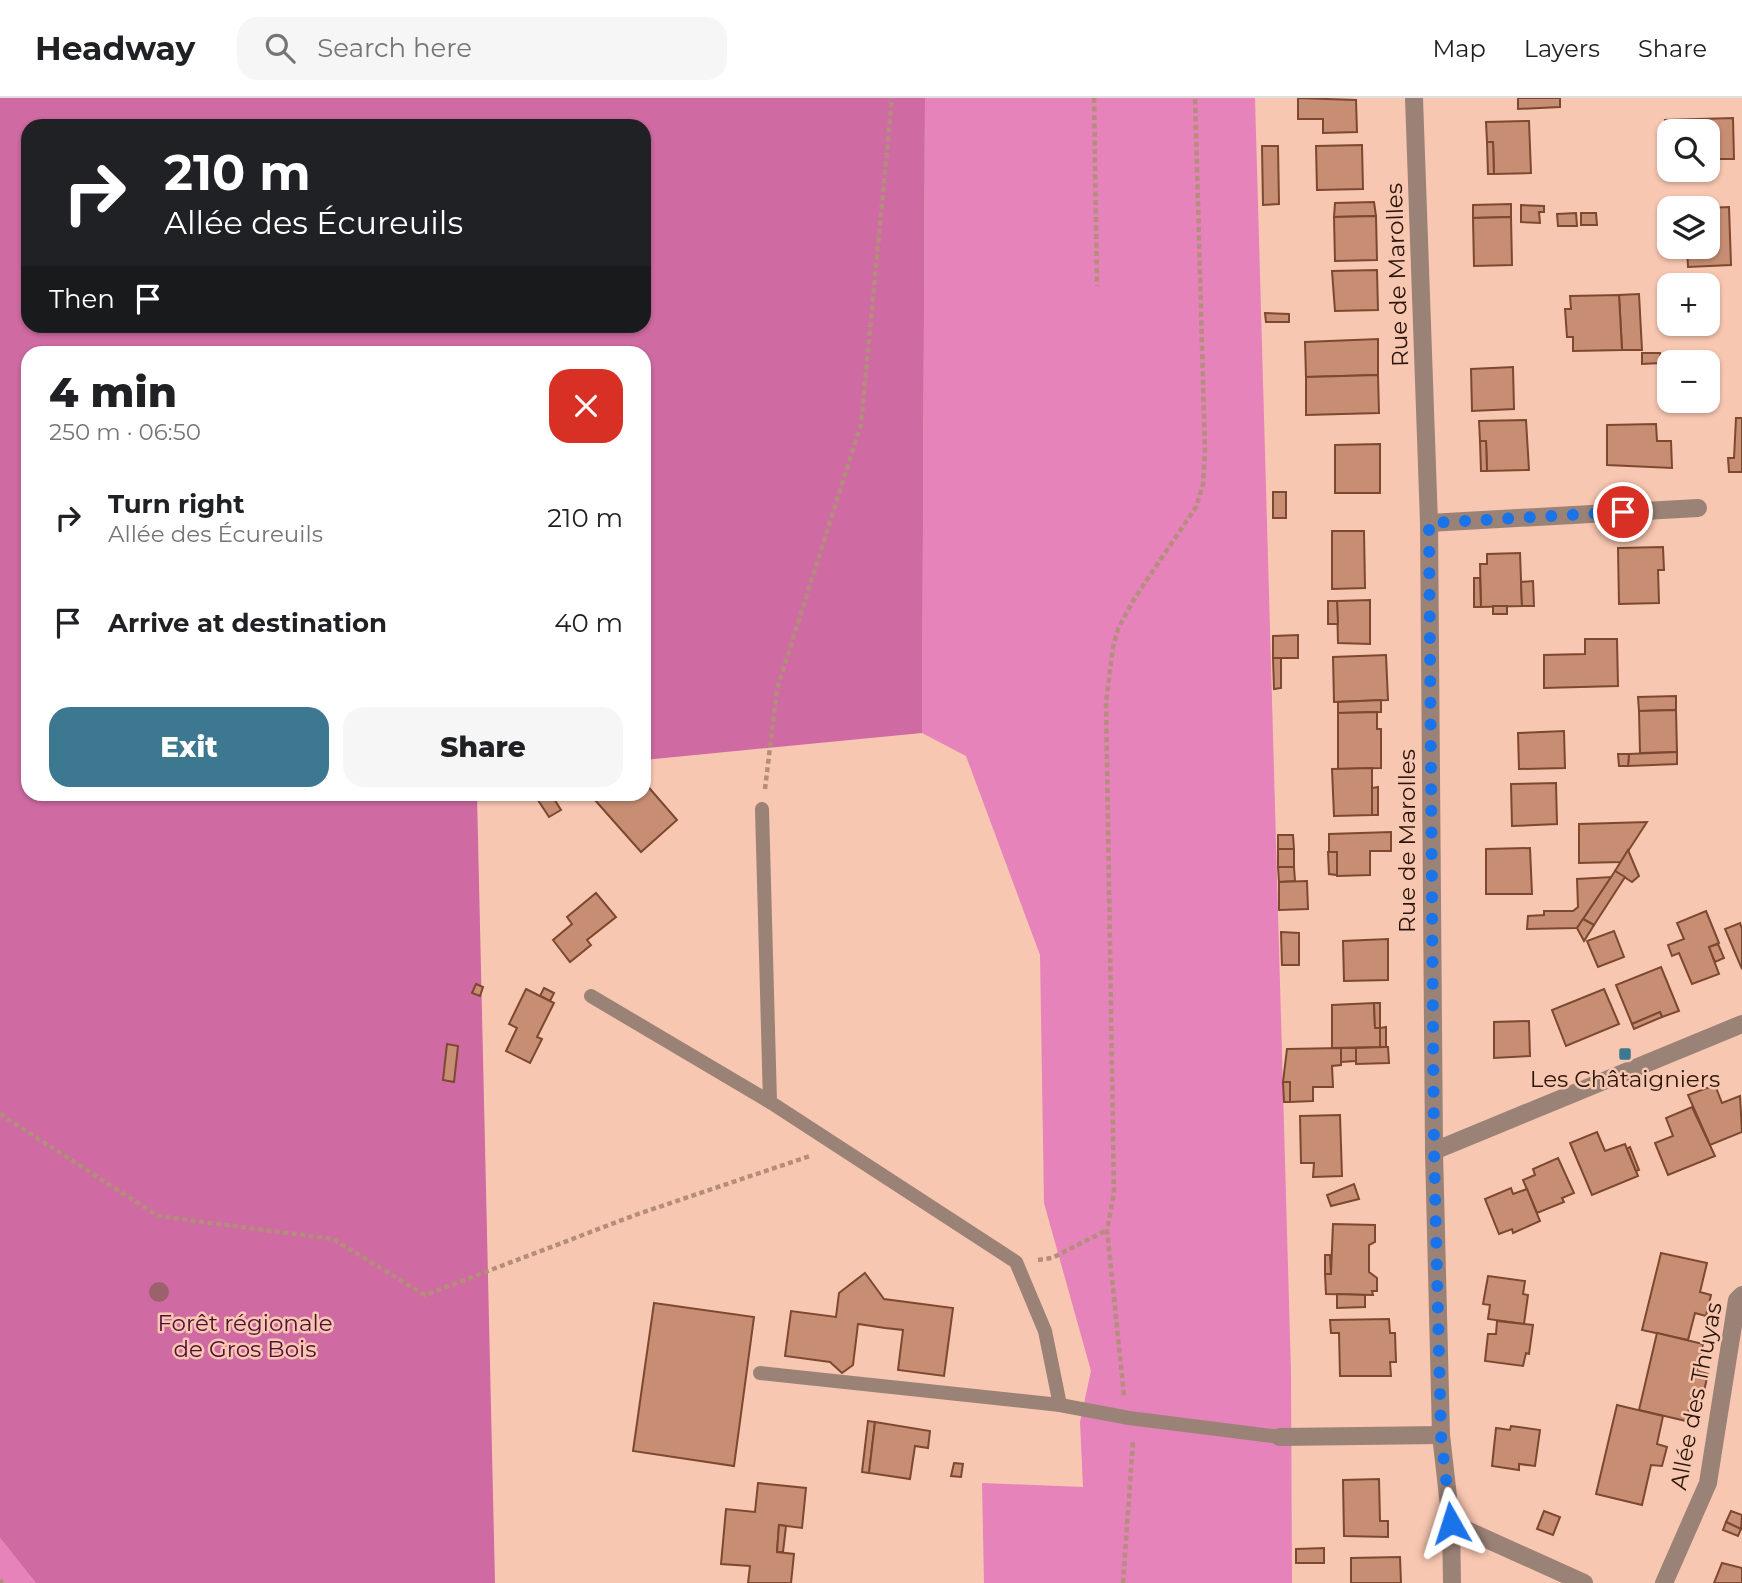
<!DOCTYPE html>
<html lang="en">
<head>
<meta charset="utf-8">
<style>
	:root { --surface:#fff; --page:#f6f6f6; --text:#202124; --muted:#757577; --line:#e0e0e0; --accent:#3c788f }
	body { margin:0; font-family:Montserrat,sans-serif; background:var(--page); color:var(--text); height:100vh; display:flex; flex-direction:column; font-size:26px; white-space:nowrap }
	* { box-sizing:border-box; margin:0 }
	p { font-size:23px; color:var(--muted) }
	.icon { flex:none; width:38px; height:38px; fill:none; stroke:currentColor; stroke-width:2; stroke-linecap:round; stroke-linejoin:round }
	.map { position:relative; flex:1; overflow:hidden }
	.side { position:absolute; left:21px; top:248px; width:630px; height:455px; display:flex; flex-direction:column; background:var(--surface); border-radius:21px; box-shadow:0 2px 5px #0004 }
	.side>* { flex:none }
	.top-card { position:absolute; left:21px; top:21px; width:630px; height:214px; border-radius:21px; box-shadow:0 2px 5px #0004; background:#202124; color:#fff; overflow:hidden }
	.fabs { position:absolute; left:1657px; top:21px; display:grid; gap:14px }
	.fabs a { display:grid; place-items:center; width:63px; height:63px; border-radius:14px; background:var(--surface); box-shadow:0 2px 5px #0004; font-size:35px }
	.pin { position:absolute; display:grid; place-items:center; width:60px; height:60px; color:#fff; margin:-30px; border:4px solid #fff; border-radius:50%; box-shadow:0 2px 7px #0007 }
	.me { position:absolute; width:77px; margin:-38px; rotate:354deg; stroke-linejoin:round; filter:drop-shadow(0 0 5px #0008) }
	.turn { display:flex; align-items:center; gap:24px; height:147px; padding:0 28px; font-size:32px }
	.turn .icon { width:91px; height:91px; stroke-width:2.5 }
	.turn b { display:block; font-size:49px; line-height:60px }
	.then { display:flex; align-items:center; height:66px; padding:0 28px; background:#0003; gap:14px; font-size:26px }
	.round { display:grid; place-items:center; flex:none; width:74px; height:74px; border-radius:21px; background:var(--page) }
	.overview { display:flex; align-items:center; justify-content:space-between; height:119px; padding:0 28px }
	h1 { font-size:42px; font-weight:800; line-height:52px }
	.action { display:flex; gap:14px; margin-top:auto; padding:14px 28px }
	.action a { flex:1; height:80px; border-radius:21px; background:var(--accent); color:#fff; font-size:28px; font-weight:800; line-height:80px; text-align:center }
	.action a+a { background:var(--page); color:var(--text) }
	ul { padding:0; list-style:none }
	li { display:flex; align-items:center; gap:21px; height:105px; padding:0 28px }
	li div { flex:1 }
	li b { display:block; font-size:26px }
	li em { font-style:normal }
	header { display:flex; align-items:center; gap:42px; box-sizing:border-box; height:98px; padding:0 35px; background:var(--surface); border-bottom:2px solid var(--line) }
	header strong { font-size:33px }
	nav { display:flex; gap:38px; margin-inline-start:auto; font-size:24px }
	.search { width:490px; height:63px; background:var(--page); display:flex; align-items:center; gap:18px; box-sizing:border-box; padding:0 24px; border-radius:21px; color:var(--muted); font-size:26px }
	.map>svg:first-child { display:block }
	.green { fill:#e583ba }
	.forest { fill:#cf6aa3; fill-rule:evenodd }
	.building { fill:#c88e73; stroke:#7c482f; stroke-width:2 }
	.lines { fill:none; stroke-linecap:round; stroke-linejoin:round }
	.path { stroke:#b58d7b; stroke-width:4.5; stroke-dasharray:5 3.5; stroke-linecap:butt }
	.service { stroke:#9b8276; stroke-width:14 }
	.minor { stroke:#9b8276; stroke-width:18 }
	.tree { fill:#9b626e }
	.route { stroke:#1a73e8; stroke-width:12; stroke-dasharray:0 21.6 }
	.poi-dot { fill:#3c788f; stroke:#f8c7b1; stroke-width:2.5 }
	.labels { text-anchor:middle; stroke-width:5; stroke-linejoin:round; paint-order:stroke }
	.street-label { font-size:23px; fill:#2b160b; stroke:#f8c7b1 }
	.poi-label { font-size:23px; fill:#2b160b; stroke:#f8c7b1 }
	.park-label { font-size:23px; fill:#4f0f37; stroke:#f8c7b1 }
</style>
</head>
<body>
<header>
<strong>Headway</strong>
<div class="search"><svg class="icon" aria-label="search" viewBox="0 0 24 24"><circle cx="10" cy="10" r="6"/><path d="M15 15l6 6"/></svg>Search here</div>
<nav><a>Map</a><a>Layers</a><a>Share</a></nav>
</header>
<div class="map">
<svg width="1742" height="1485" viewBox="0 0 1742 1485">
	<rect width="100%" height="100%" fill="#f8c7b1"/>
	<g class="green">
		<polygon points="925,0 1255,0 1291,1275 1292,1485 984,1485 982,1385 1083,1389 1080,1324 1091,1273 1044,1105 1040,857 966,658 922,635"/>
		<polygon points="0,1440 36,1485 0,1485"/>
	</g>
	<path class="forest" d="M0,0h925l-3,635 -278,27v-406h-616v440l449,1 18,788h-459l-36,-45zM28,28h616v200h-616z"/>
	<g class="building">
		<polygon points="1298,0 1356,2 1357,34 1323,35 1323,21 1298,21"/>
		<polygon points="1518,0 1560,0 1560,9 1518,11"/>
		<polygon points="1733,20 1734,61 1708,61 1708,33 1670,33 1670,62 1666,63 1665,22"/>
		<polygon points="1529,23 1531,75 1494,76 1493,44 1487,44 1486,24"/>
		<polygon points="1487,44 1493,44 1494,76 1488,76"/>
		<polygon points="1362,47 1363,91 1317,92 1316,48"/>
		<polygon points="1262,48 1278,48 1279,106 1263,107"/>
		<polygon points="1374,104 1376,118 1334,119 1335,105"/>
		<polygon points="1511,106 1511,119 1473,120 1473,107"/>
		<polygon points="1521,107 1544,108 1544,114 1539,114 1540,125 1521,124"/>
		<polygon points="1729,109 1731,167 1688,169 1687,149 1708,149 1708,110"/>
		<polygon points="1576,115 1577,128 1558,128 1557,116"/>
		<polygon points="1581,115 1596,115 1597,127 1581,127"/>
		<polygon points="1376,118 1377,162 1335,163 1334,119"/>
		<polygon points="1511,119 1512,167 1474,168 1473,120"/>
		<polygon points="1377,172 1378,212 1335,213 1332,173"/>
		<polygon points="1639,196 1642,252 1622,252 1619,197"/>
		<polygon points="1619,197 1622,252 1573,253 1573,239 1567,239 1565,211 1571,211 1570,198"/>
		<polygon points="1265,215 1289,216 1289,224 1266,224"/>
		<polygon points="1378,241 1378,277 1306,279 1305,244"/>
		<polygon points="1642,255 1660,255 1661,265 1642,266"/>
		<polygon points="1513,269 1514,311 1472,313 1471,271"/>
		<polygon points="1378,277 1379,315 1306,317 1306,279"/>
		<polygon points="1736,320 1742,320 1742,374 1729,374 1728,360 1734,360"/>
		<polygon points="1526,322 1529,372 1487,373 1486,343 1480,343 1479,323"/>
		<polygon points="1656,326 1657,343 1671,343 1672,370 1607,367 1607,327"/>
		<polygon points="1480,343 1486,343 1487,373 1481,373"/>
		<polygon points="1380,346 1380,395 1335,395 1335,347"/>
		<rect x="1273" y="394" width="13" height="26"/>
		<polygon points="1332,433 1364,433 1365,490 1332,491"/>
		<polygon points="1663,449 1664,472 1658,472 1659,505 1619,506 1618,450"/>
		<polygon points="1520,455 1522,508 1481,509 1480,466 1487,466 1487,456"/>
		<polygon points="1474,480 1480,480 1481,509 1474,509"/>
		<polygon points="1533,483 1534,508 1522,508 1521,484"/>
		<polygon points="1370,502 1370,546 1338,545 1337,503"/>
		<polygon points="1328,503 1337,503 1338,526 1328,526"/>
		<rect x="1493" y="508" width="14" height="8"/>
		<polygon points="1298,537 1298,560 1273,560 1273,538"/>
		<polygon points="1585,541 1617,541 1618,588 1544,590 1544,557 1585,556"/>
		<polygon points="1386,557 1388,602 1334,604 1333,559"/>
		<polygon points="1273,560 1281,560 1281,590 1274,591"/>
		<polygon points="1676,598 1676,612 1639,613 1638,599"/>
		<polygon points="1381,602 1381,614 1338,615 1338,604"/>
		<polygon points="1676,612 1677,654 1640,655 1639,613"/>
		<polygon points="1377,614 1377,631 1381,631 1381,670 1338,671 1338,615"/>
		<polygon points="1564,633 1565,670 1519,671 1518,635"/>
		<polygon points="1677,654 1677,666 1628,668 1629,656"/>
		<polygon points="1618,656 1629,656 1628,668 1619,668"/>
		<polygon points="1372,670 1372,717 1334,718 1332,671"/>
		<polygon points="644,684 677,722 641,754 594,701 599,696 644,696"/>
		<polygon points="1556,685 1557,726 1512,728 1511,686"/>
		<polygon points="1378,689 1378,717 1372,717 1372,690"/>
		<polygon points="534,696 551,696 561,712 549,719"/>
		<polygon points="1647,724 1621,764 1579,765 1579,726"/>
		<polygon points="1391,734 1391,753 1370,753 1370,777 1337,778 1337,754 1329,754 1329,736"/>
		<polygon points="1278,737 1293,737 1294,751 1278,751"/>
		<polygon points="1530,750 1532,796 1486,796 1486,751"/>
		<rect x="1278" y="751" width="16" height="18"/>
		<polygon points="1628,752 1639,778 1632,784 1615,773"/>
		<polygon points="1328,754 1337,754 1337,777 1329,776"/>
		<polygon points="1278,769 1294,769 1295,783 1279,784"/>
		<polygon points="1615,773 1625,779 1594,827 1583,821"/>
		<polygon points="1611,779 1577,830 1527,831 1528,818 1544,817 1544,813 1573,813 1578,809 1577,781"/>
		<polygon points="1307,783 1308,811 1279,812 1279,784"/>
		<polygon points="596,795 616,819 587,842 591,847 570,864 553,842 572,826 567,819"/>
		<polygon points="1706,813 1719,845 1709,849 1719,876 1692,886 1679,855 1672,858 1668,847 1684,841 1677,825"/>
		<polygon points="1583,821 1594,827 1584,843 1577,830"/>
		<polygon points="1740,825 1742,831 1742,871 1725,831"/>
		<polygon points="1614,833 1624,859 1598,869 1587,843"/>
		<polygon points="1281,834 1299,835 1299,867 1282,867"/>
		<polygon points="1388,841 1388,882 1344,883 1343,843"/>
		<polygon points="1718,846 1724,860 1715,864 1709,849"/>
		<polygon points="1661,869 1679,913 1662,919 1660,914 1632,926 1616,887"/>
		<polygon points="476,886 483,889 480,898 472,895"/>
		<polygon points="544,890 554,895 550,903 540,898"/>
		<polygon points="526,891 554,905 537,939 542,941 530,965 506,953 517,930 509,926"/>
		<polygon points="1604,891 1619,926 1566,948 1552,912"/>
		<polygon points="1374,905 1375,930 1380,930 1380,949 1332,950 1332,907"/>
		<polygon points="1374,905 1380,905 1380,930 1375,930"/>
		<polygon points="1660,914 1662,919 1634,931 1632,926"/>
		<polygon points="1529,923 1530,958 1494,960 1494,924"/>
		<polygon points="1386,929 1386,949 1380,949 1380,930"/>
		<polygon points="447,946 458,948 454,984 443,982"/>
		<polygon points="1386,949 1388,949 1389,965 1356,966 1356,950"/>
		<polygon points="1341,950 1356,950 1356,963 1341,964"/>
		<polygon points="1341,950 1341,967 1332,968 1333,989 1313,989 1313,1003 1290,1004 1290,984 1283,984 1287,951"/>
		<polygon points="1283,984 1290,984 1290,1004 1284,1004"/>
		<polygon points="1715,987 1722,1005 1740,998 1742,1034 1710,1047 1688,997"/>
		<polygon points="1692,1009 1715,1058 1668,1077 1655,1045 1673,1038 1666,1020"/>
		<polygon points="1340,1017 1342,1078 1313,1079 1314,1065 1301,1065 1300,1018"/>
		<polygon points="1597,1034 1605,1053 1625,1046 1638,1078 1592,1097 1570,1045"/>
		<polygon points="1630,1049 1639,1072 1636,1073 1627,1051"/>
		<polygon points="1558,1060 1574,1095 1562,1100 1564,1104 1537,1115 1523,1082 1535,1077 1533,1071"/>
		<polygon points="1354,1086 1359,1101 1331,1108 1327,1097"/>
		<polygon points="1511,1090 1513,1096 1527,1091 1540,1123 1513,1135 1512,1131 1499,1136 1485,1101"/>
		<polygon points="1333,1126 1375,1127 1375,1144 1369,1147 1369,1174 1377,1180 1377,1193 1372,1193 1373,1197 1326,1196 1325,1176 1331,1176"/>
		<polygon points="1661,1155 1707,1165 1700,1194 1711,1197 1706,1218 1695,1215 1688,1242 1642,1232"/>
		<polygon points="1325,1157 1330,1157 1331,1176 1325,1176"/>
		<polygon points="865,1175 884,1201 953,1210 944,1278 898,1272 903,1232 885,1230 858,1226 853,1267 842,1275 830,1264 785,1258 791,1213 836,1219 839,1195"/>
		<polygon points="1488,1178 1525,1183 1523,1196 1528,1197 1524,1226 1488,1221 1490,1207 1483,1206"/>
		<polygon points="1337,1196 1365,1197 1365,1209 1337,1210"/>
		<polygon points="654,1205 754,1219 734,1368 633,1353"/>
		<polygon points="1389,1221 1390,1235 1395,1235 1396,1264 1390,1264 1391,1278 1340,1278 1339,1235 1331,1235 1330,1222"/>
		<polygon points="1497,1223 1533,1227 1529,1256 1526,1255 1523,1268 1485,1263 1488,1236 1496,1236"/>
		<polygon points="1657,1235 1703,1246 1697,1273 1708,1276 1703,1297 1693,1295 1686,1323 1639,1312"/>
		<polygon points="1617,1307 1663,1318 1657,1346 1667,1349 1662,1368 1651,1367 1642,1407 1596,1396"/>
		<polygon points="868,1323 875,1324 869,1375 862,1374"/>
		<polygon points="875,1324 930,1333 928,1350 915,1348 910,1381 869,1375"/>
		<polygon points="1511,1328 1540,1332 1535,1368 1519,1366 1519,1372 1492,1368 1496,1330 1510,1332"/>
		<polygon points="954,1365 963,1366 961,1379 951,1378"/>
		<polygon points="1379,1381 1380,1423 1388,1423 1388,1439 1344,1438 1343,1382"/>
		<polygon points="758,1385 806,1390 802,1430 779,1427 777,1454 794,1456 791,1485 748,1485 750,1468 721,1466 726,1411 755,1414"/>
		<polygon points="1544,1413 1560,1419 1553,1437 1537,1431"/>
		<polygon points="1731,1413 1742,1417 1741,1431 1726,1424"/>
		<polygon points="1726,1424 1741,1431 1738,1438 1723,1432"/>
		<polygon points="779,1427 786,1428 783,1454 777,1454"/>
		<polygon points="1324,1450 1324,1465 1296,1465 1296,1451"/>
		<polygon points="1400,1459 1401,1485 1351,1485 1351,1460"/>
		<polygon points="1722,1465 1742,1470 1742,1485 1714,1485"/>
	</g>
	<g class="lines">
		<g class="path">
			<polyline points="1094,0 1097,188"/>
			<polyline points="765,691 777,591 861,326 892,0"/>
			<polyline points="0,1016 158,1118 333,1141 425,1197 638,1116 810,1058"/>
			<polyline points="1038,1162 1052,1160 1107,1132"/>
			<polyline points="1124,1297 1107,1132 1114,1095 1106,604 1113,549 1118,531 1134,501 1196,409 1203,386 1205,353 1195,0"/>
			<polyline points="0,1482 2,1485"/>
			<polyline points="1123,1485 1133,1343"/>
		</g>
		<g class="service">
			<polyline points="762,711 770,1004 1016,1164 1045,1233 1060,1307 1129,1320 1280,1339"/>
			<polyline points="591,898 770,1004"/>
			<polyline points="760,1275 1060,1307"/>
		</g>
		<g class="minor">
			<polyline points="1414,0 1429,425 1434,1053 1441,1337 1451,1425 1452,1485"/>
			<polyline points="1429,425 1698,410"/>
			<polyline points="1434,1053 1742,926"/>
			<polyline points="1280,1339 1441,1337"/>
			<polyline points="1451,1425 1584,1485"/>
			<polyline points="1664,1485 1708,1385 1737,1202 1742,1197"/>
		</g>
	</g>
	<circle class="tree" cx="159" cy="1194" r="10"/>
	<g class="lines">
		<polyline class="route" points="1451,1425 1441,1337 1434,1053 1429,425 1623,414"/>
	</g>
	<rect class="poi-dot" x="1618" y="949" width="14" height="14" rx="3.5"/>
	<g class="labels">
		<g class="street-label">
			<text transform="translate(1397 177) rotate(-92)" y="8">Rue de Marolles</text>
			<text transform="translate(1407 743) rotate(-90)" y="8">Rue de Marolles</text>
			<text transform="translate(1696 1298) rotate(-79)" y="8">Allée des Thuyas</text>
		</g>
		<g class="poi-label">
			<text x="1625" y="989">Les Châtaigniers</text>
		</g>
		<g class="park-label">
			<text x="245" y="1233">Forêt régionale<tspan x="245" dy="26">de Gros Bois</tspan></text>
		</g>
	</g>
</svg>
<div class="fabs">
<a><svg class="icon" aria-label="search" viewBox="0 0 24 24"><circle cx="10" cy="10" r="6"/><path d="M15 15l6 6"/></svg></a>
<a><svg class="icon" aria-label="layers" viewBox="0 0 24 24"><path d="M12 4l9 5-9 5-9-5zM3 14l9 5 9-5"/></svg></a>
<a>+</a>
<a>−</a>
</div>
<div class="pin" style="left:1623px;top:414px;background:#d93025"><svg class="icon" aria-label="arrive" viewBox="0 0 24 24"><path d="M6 21V4h12l-3 4 3 4H6"/></svg></div>
<svg class="me" style="left:1451px;top:1425px" viewBox="-20 -20 40 40"><path d="M0-17L14 15 0 8-14 15z" fill="#1a73e8" stroke="#fff" stroke-width="4"/></svg>
<div class="top-card">
<div class="turn"><svg class="icon" aria-label="right" viewBox="0 0 24 24"><path d="M7 20v-9h11M14 6l5 5-5 5"/></svg><div><b>210 m</b>Allée des Écureuils</div></div>
<div class="then">Then<svg class="icon" aria-label="arrive" viewBox="0 0 24 24"><path d="M6 21V4h12l-3 4 3 4H6"/></svg></div>
</div>
<section class="side">
<div class="overview"><div><h1>4 min</h1><p>250 m · 06:50</p></div><a class="round" style="background:#d93025;color:#fff"><svg class="icon" aria-label="close" viewBox="0 0 24 24"><path d="M6 6l12 12M18 6L6 18"/></svg></a></div>
<ul>
<li><svg class="icon" aria-label="right" viewBox="0 0 24 24"><path d="M7 20v-9h11M14 6l5 5-5 5"/></svg><div><b>Turn right</b><p>Allée des Écureuils</p></div><em>210 m</em></li>
<li><svg class="icon" aria-label="arrive" viewBox="0 0 24 24"><path d="M6 21V4h12l-3 4 3 4H6"/></svg><div><b>Arrive at destination</b></div><em>40 m</em></li>
</ul>
<div class="action"><a>Exit</a><a>Share</a></div>
</section>
</div>
</body>
</html>
